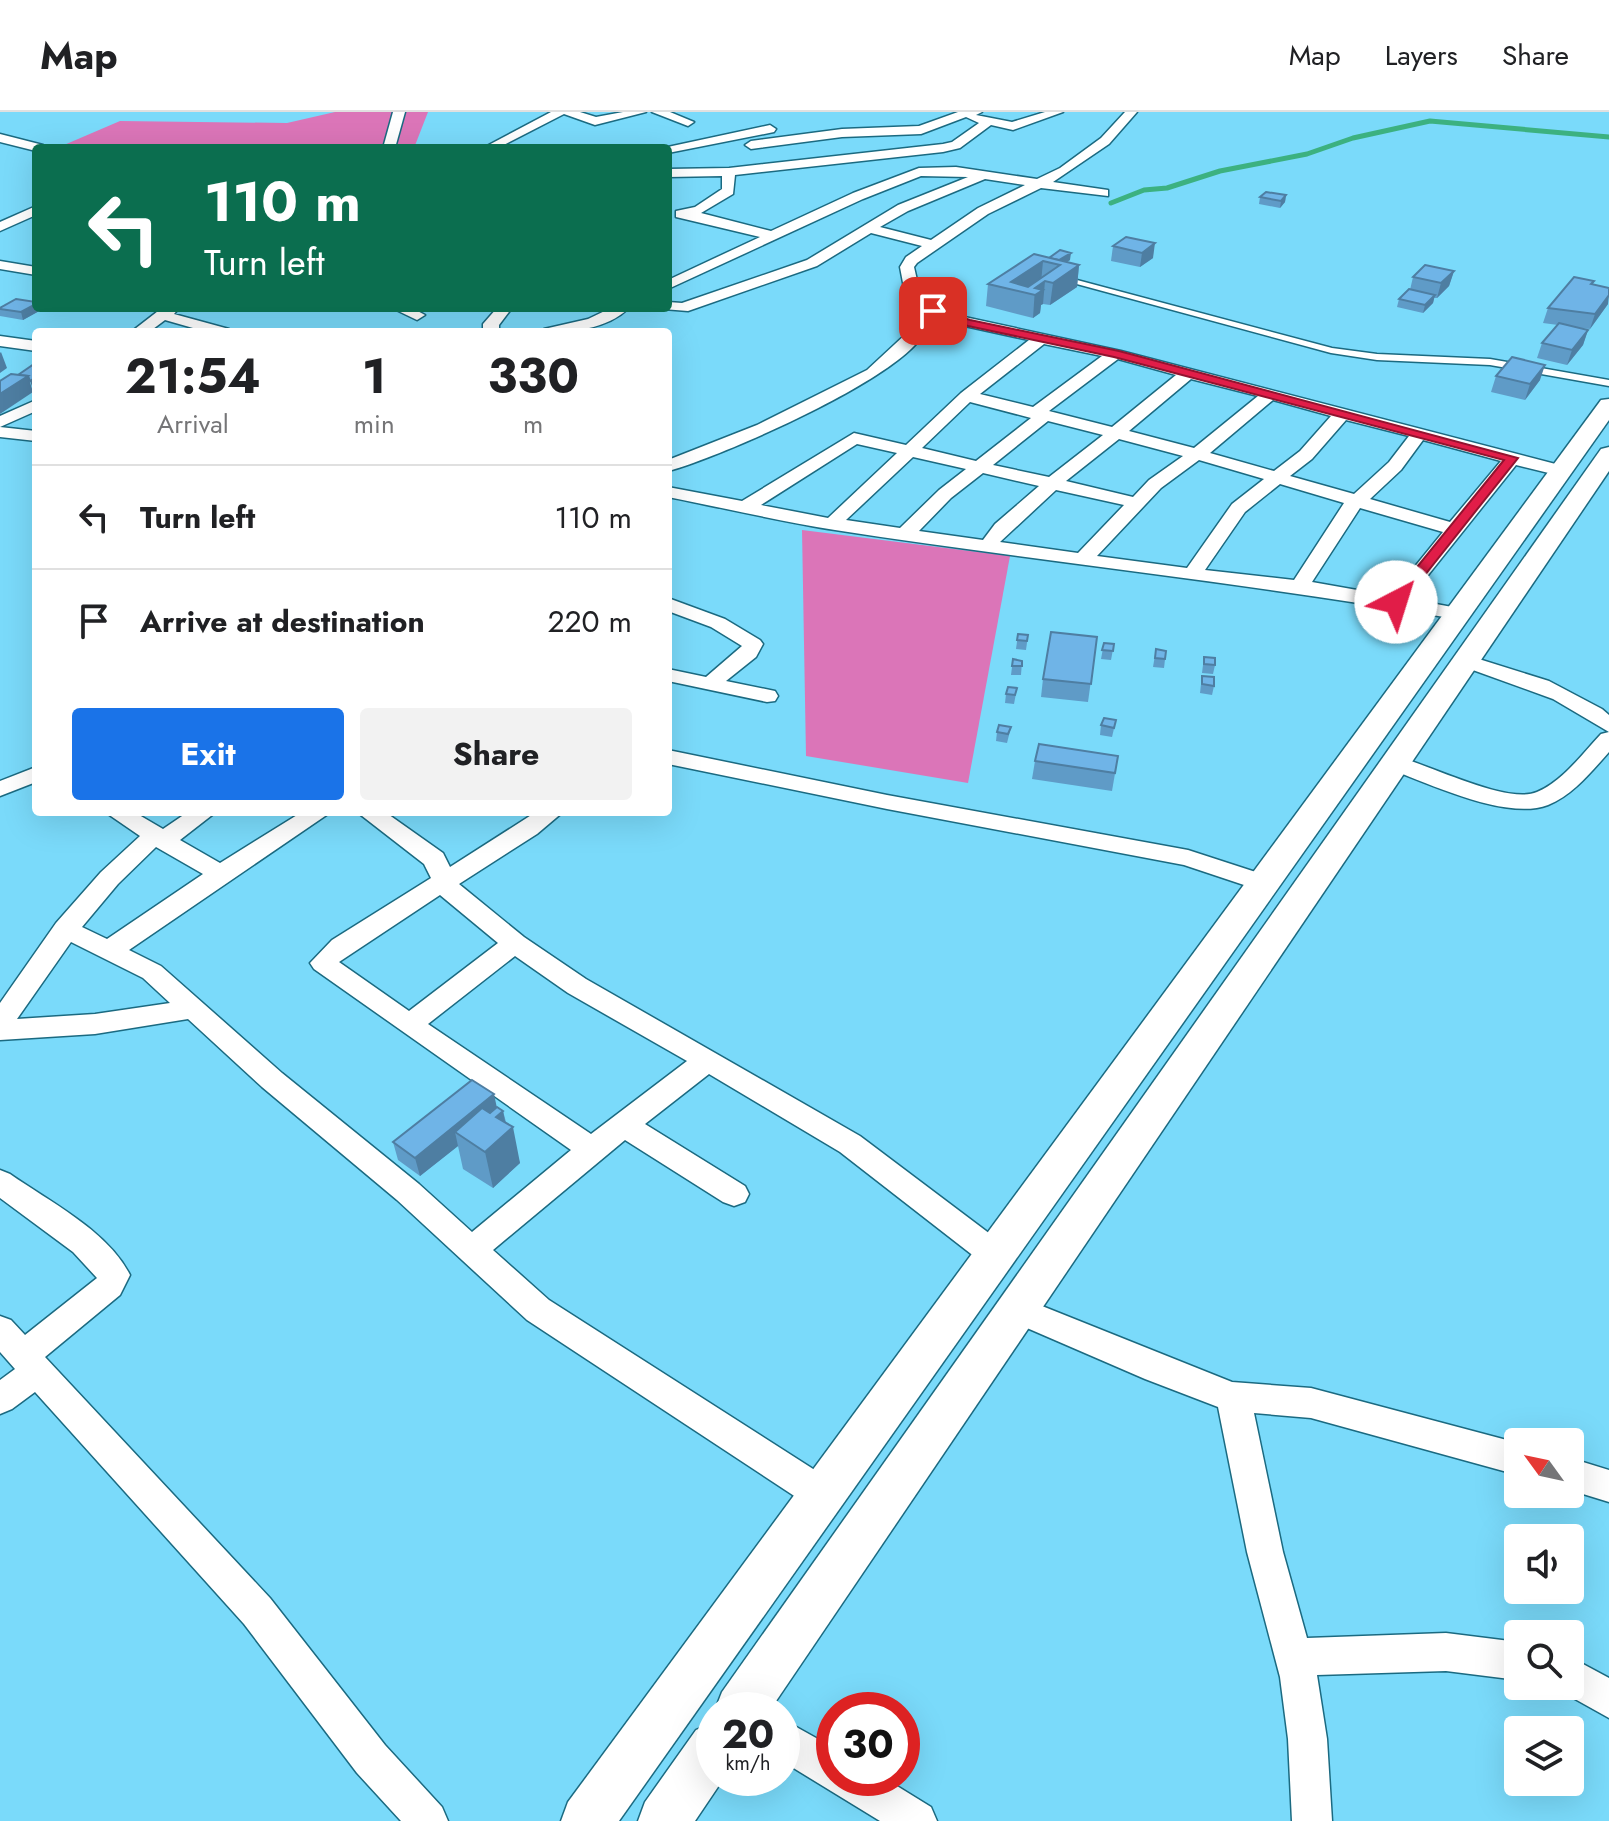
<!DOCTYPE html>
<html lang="en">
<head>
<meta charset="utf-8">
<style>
	:root { --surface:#fff; --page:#f2f2f2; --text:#202124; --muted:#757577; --line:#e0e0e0; --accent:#1a73e8 }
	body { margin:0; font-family:Jost,sans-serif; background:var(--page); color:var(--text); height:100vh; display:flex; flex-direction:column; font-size:30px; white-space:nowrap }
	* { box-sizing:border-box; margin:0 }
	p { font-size:26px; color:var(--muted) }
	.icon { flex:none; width:44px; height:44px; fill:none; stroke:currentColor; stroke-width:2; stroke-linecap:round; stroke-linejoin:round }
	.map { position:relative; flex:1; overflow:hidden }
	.sheet { position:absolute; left:32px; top:216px; width:640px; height:488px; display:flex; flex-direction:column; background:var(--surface); border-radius:8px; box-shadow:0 8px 32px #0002 }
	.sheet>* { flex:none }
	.top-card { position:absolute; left:32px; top:32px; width:640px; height:168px; border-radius:8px; box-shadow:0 8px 32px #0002; background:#0b6e4f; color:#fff; overflow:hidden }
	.needle { width:52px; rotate:303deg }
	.controls { position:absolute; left:1504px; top:1316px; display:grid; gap:16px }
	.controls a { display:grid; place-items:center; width:80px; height:80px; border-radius:8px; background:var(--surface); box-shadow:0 8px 32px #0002; font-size:40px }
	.speed { position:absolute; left:696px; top:1580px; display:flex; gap:16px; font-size:40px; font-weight:700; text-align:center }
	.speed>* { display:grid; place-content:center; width:104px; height:104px; border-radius:50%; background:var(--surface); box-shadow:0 8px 32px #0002; line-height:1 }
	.speed small { font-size:20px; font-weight:400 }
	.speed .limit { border:12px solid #d22; background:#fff; color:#111 }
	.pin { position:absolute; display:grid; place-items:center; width:68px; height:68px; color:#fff; margin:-34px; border-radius:16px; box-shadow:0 4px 12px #0006 }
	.me { position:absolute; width:88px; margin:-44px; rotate:40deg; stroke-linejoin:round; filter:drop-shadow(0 0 6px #0008) }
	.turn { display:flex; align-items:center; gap:28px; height:168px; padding:0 40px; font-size:36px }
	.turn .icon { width:104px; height:104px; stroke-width:2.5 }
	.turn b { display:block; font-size:56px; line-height:68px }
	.eta { display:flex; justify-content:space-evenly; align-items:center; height:136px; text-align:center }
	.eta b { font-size:48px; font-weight:700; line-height:56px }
	.button { display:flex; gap:16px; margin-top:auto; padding:16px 40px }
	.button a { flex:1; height:92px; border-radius:8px; background:var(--accent); color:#fff; font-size:32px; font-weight:700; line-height:92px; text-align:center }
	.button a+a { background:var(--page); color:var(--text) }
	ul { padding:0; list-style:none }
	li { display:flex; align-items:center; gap:24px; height:104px; padding:0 40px; border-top:2px solid var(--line) }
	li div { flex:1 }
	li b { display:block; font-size:30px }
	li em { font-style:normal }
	header { display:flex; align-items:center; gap:48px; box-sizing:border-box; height:112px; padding:0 40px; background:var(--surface); border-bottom:2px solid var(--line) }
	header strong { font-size:38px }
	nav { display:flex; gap:44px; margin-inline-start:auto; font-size:28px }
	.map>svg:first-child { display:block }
	.green { fill:#db75b8 }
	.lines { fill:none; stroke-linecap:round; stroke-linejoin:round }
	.stream { stroke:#3cb180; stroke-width:5 }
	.service-casing { stroke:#1b6a81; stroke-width:3 }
	.minor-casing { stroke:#1b6a81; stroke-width:3 }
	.tertiary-casing { stroke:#1b6a81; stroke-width:3 }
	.service { fill:#fff; fill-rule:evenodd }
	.minor { fill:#fff; fill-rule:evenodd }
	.tertiary { fill:#fff; fill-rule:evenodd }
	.wall { fill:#5f9bc7 }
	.shaded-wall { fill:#4e7ea2 }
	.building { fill:#6fb4e7; stroke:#4e7ea2; stroke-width:2; fill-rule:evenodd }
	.route { fill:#e11d48; stroke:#92132f; stroke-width:2 }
</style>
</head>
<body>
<header>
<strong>Map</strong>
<nav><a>Map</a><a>Layers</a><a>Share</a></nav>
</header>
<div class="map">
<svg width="1609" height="1709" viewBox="0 0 1609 1709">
	<rect width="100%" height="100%" fill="#7adafa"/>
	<g class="green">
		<polygon points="335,0 428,0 414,36 57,36 120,9 287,11"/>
		<polygon points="802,418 1010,444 968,671 806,644"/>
	</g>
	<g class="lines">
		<polyline class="stream" points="1111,91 1144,78 1167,76 1220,59 1307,42 1353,26 1430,9 1609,25"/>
		<defs>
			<polygon id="service" points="1062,164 1332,236 1377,242 1490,247 1609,268 1609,274 1490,253 1377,248 1331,241 1062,168"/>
			<g id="minor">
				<polygon points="393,0 405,0 395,36 383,36"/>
				<polygon points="551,0 580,0 596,5 623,0 646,0 595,13 564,2 498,36 483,36"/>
				<polygon points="652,0 670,0 694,10 688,14"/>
				<path d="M958,0h24l-6,3 36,7 33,-10h18l-50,18 -22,-5 -31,23 -17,4 -208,23 -2,19 -32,19 70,18 82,-38 66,-25 37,-1 81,12 23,-11 41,-30 24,-26h12l-28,32 -56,38 55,8v6l-67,-8 -53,26 -71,49 -3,4 8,35 38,14 161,35 446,116 3,4 -9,5 -45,-11 -107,134 54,10 3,4 -3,4 -7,2c-206,-36 -414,-57 -621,-89 -56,-9 -111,-22 -167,-33v-10l74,14 112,-68 52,12 55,-52 68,-53 -78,-17 -27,-10c1,4 3,8 3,12 -6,46 -214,135 -259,146v-11l89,-35 110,-55 41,-38 3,-7 -11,-58 6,-10 16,-11 -51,-13 -54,33 -129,45 -25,-2 5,-1v-6l14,1 125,-43 91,-55 70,-28 -47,-1 -58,23 -195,90v-9l92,-43 -84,-20v-6l19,-4 27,-18v-13l-54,1v-8l61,-1 214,-24 9,-2 27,-19 -13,-6 -45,17 -79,3 -91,12 -6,-4 6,-4 91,-12 77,-3zM985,67l40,6 -47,23 -47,32 -51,-13 28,-16zM1044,232l58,12 -69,51 -53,-13zM1118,247l58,16 -64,52 -63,-16zM1191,267l67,17 -64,52 -65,-17zM1273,288l58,16 -31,35 -26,20 -64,-18zM970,290l61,16 -55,43 -54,-13zM1346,308l63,16 -20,26 -35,32 -64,-18 22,-17zM1048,309l55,14 -54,42 -56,-12zM1119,327l64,17 -34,24 -16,17 -67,-16zM1423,328l78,21 -51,61 -80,-23 31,-29zM857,332l40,9 -69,65 -67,-13zM913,345l53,12 -27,21 -39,38 -54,-8zM1199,348l65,19 -32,25 -45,64 -90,-12 64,-68zM983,361l56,13 -44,38 -12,16 -64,-9 32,-33zM1280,372l64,19 -50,77 -89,-10 40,-58zM1056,378l68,15 -46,48 -78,-11zM1360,396l83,24 -52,64 -79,-14z"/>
				<polygon points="770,13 776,17 774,20 668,41 668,36 663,36"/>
				<polygon points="0,22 43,33 45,36 36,36 36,39 0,30"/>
				<polygon points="36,94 36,103 0,119 0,110"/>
				<polygon points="0,149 36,155 36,163 0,157"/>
				<polygon points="162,196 179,196 174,202 229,217 232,220 207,220 165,208 149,220 131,220"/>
				<polygon points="392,196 412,196 425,203 417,208"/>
				<polygon points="497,196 512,196 499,213 499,220 483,220 483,212"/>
				<path d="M611,196h18c-23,22 -57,24 -88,24l3,-3 44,-10z"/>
				<polygon points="0,224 36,229 36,239 0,234"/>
				<polygon points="36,288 36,299 0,315 36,319 36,329 0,325 0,304"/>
				<polygon points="668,486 725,507 760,528 763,532 756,545 726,569 775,579 778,584 775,589 767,590 668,569 668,557 706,565 742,534 711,515 668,499"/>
				<path d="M1466,543l83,26 53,28 7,6v37c-17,19 -36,43 -61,53 -42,16 -120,-22 -161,-37l-3,-5 3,-5 8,-2c33,8 112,49 142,36 26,-11 45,-38 64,-58l8,-2 -56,-33 -94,-34 -3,-4z"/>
				<polygon points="668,638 887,683 1188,738 1271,765 1274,771 1271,777 1262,779 1184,753 887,697 668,652"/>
				<polygon points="36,655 36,670 0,684 0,669"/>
				<path d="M105,700h29l29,17 25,-17h28l-36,28 40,23 82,-51h29l-202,138 32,16 121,107 137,111 53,48 99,-82 -257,-181 -4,-6 22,-23 99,-62 -7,-14 -67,-52h28l58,41 7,14 86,-55h27l-26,22 -78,50 65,53 62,42 274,157 146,110 4,9 -4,9 -11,4 -11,-4 -144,-112 -131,-78 -64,50 100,62 4,8 -4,8 -11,4 -11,-4 -98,-62 -132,110 56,50 286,183 5,12 -5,12 -12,4 -12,-4 -284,-187 -130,-120 -135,-113 -74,-68 -93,15 -95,6v-37l56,-80 45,-51 39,-36zM156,735l47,27 -96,65 -25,-12 36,-43zM440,783l58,48 -89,68 -70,-49zM71,830l72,36 27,25 -75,11 -78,5zM515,844l53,37 119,68 -96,73 -163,-110z"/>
				<path d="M0,1058l10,4c40,28 98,57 120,101l-10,20 -75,62 225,241 115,147 57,62 6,14h-47l-44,-48 -113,-149 -209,-232 -23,17 -12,5v-34l15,-11 -15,-17v-36l11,4 14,15 72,-57 -24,-26 -73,-54z"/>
				<polygon points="1017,1184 1232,1270 1311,1276 1518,1331 1518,1363 1311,1306 1254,1301 1283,1440 1307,1526 1446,1521 1518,1530 1518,1568 1446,1559 1317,1563 1327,1627 1332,1709 1292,1709 1288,1627 1280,1565 1247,1440 1218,1295 1145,1267 1006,1207 1001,1197 1006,1187"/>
				<polygon points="1570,1346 1609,1358 1609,1390 1570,1378"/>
				<polygon points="1570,1545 1609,1566 1609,1606 1557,1577 1555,1574 1570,1574"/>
				<polygon points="782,1607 834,1636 834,1666 884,1666 931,1695 937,1709 880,1709 782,1649"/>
			</g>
			<g id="tertiary">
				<polygon points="1609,287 1609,308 619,1709 561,1709 568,1690 1601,288"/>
				<polygon points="1609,335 1609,359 770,1598 715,1598 722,1580 1601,337"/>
				<polygon points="714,1610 714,1666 724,1666 695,1709 638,1709 645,1690 696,1618"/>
			</g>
		</defs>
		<use href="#service" class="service-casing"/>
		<use href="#minor" class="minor-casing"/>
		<use href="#tertiary" class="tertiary-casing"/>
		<use href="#service" class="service"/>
		<use href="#minor" class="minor"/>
		<use href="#tertiary" class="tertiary"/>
	</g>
	<g class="wall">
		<polygon points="1286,83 1285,90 1280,96 1259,92 1260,85"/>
		<polygon points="1126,125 1153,146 1140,155 1111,149 1113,134"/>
		<polygon points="1049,146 1070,148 1067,150 1079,153 1077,175 1050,193 1043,192 1041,193 1040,201 1033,206 986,194 988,172"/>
		<polygon points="1454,159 1449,174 1437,186 1434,186 1433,191 1423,201 1397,195 1399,187 1410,178 1413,165"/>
		<polygon points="1594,169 1593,172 1608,192 1590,217 1578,216 1588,218 1583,233 1567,253 1537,246 1542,231 1558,213 1543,211 1548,196"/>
		<polygon points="0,196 41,198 23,208 0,204"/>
		<polygon points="1496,264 1540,268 1525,288 1491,280"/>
		<polygon points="1018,522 1028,523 1026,538 1016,537"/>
		<polygon points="1097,525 1088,590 1041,585 1043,567"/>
		<polygon points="1104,531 1114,532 1111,548 1101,547"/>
		<polygon points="1156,537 1166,539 1164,556 1153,555"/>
		<polygon points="1204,545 1215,553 1213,562 1202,561"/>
		<polygon points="1013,547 1022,549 1021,563 1011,563"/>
		<polygon points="1202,564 1214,574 1212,583 1200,581"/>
		<polygon points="1017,576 1014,592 1005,591 1006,582"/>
		<polygon points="1116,608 1112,625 1100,623 1101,613"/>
		<polygon points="1011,615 1007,631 996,629 997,620"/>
		<polygon points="1118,644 1112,679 1032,667 1035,649"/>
		<polygon points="497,995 503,999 506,1010 520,1051 493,1076 463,1057 458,1034 420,1064 398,1048 393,1030"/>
	</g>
	<g class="shaded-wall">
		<polygon points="1286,83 1285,90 1280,96 1281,89"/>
		<polygon points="1155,131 1153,146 1140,155 1142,141"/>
		<polygon points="1071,141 1070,148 1060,154 1060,153 1053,151"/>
		<polygon points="1043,149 1041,171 1026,181 1011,170"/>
		<polygon points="1079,153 1077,175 1050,193 1053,171"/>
		<polygon points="1454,159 1449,174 1437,186 1441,171"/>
		<polygon points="1045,169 1043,192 1041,193 1040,201 1033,206 1035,176"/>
		<polygon points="1435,183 1433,191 1423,201 1425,193"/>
		<polygon points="1609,183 1608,192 1590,217 1595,202"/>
		<polygon points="36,192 36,196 41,196 41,198 23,208 21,200"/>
		<polygon points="1588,218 1583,233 1567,253 1572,238"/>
		<polygon points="1,240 7,256 0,261 0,241"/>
		<polygon points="1545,253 1540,268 1525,288 1530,272"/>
		<polygon points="28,264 33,280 0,302 0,282"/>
		<polygon points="36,265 36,275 33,277 30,269"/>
		<polygon points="494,982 498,1001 455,1020 458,1034 420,1064 415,1046"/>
		<polygon points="503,999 507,1019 513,1015 520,1051 493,1076 485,1040 496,1005"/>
	</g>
	<g class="building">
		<polygon points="1266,80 1286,83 1281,89 1260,85"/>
		<polygon points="1126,125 1155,131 1142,141 1113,134"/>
		<polygon points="1060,138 1071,141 1059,148 1049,146"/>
		<path d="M1034,142l45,11 -26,18 -8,-2 -10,7 8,2 -8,5 -47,-11zM1043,149l17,4 -32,22 -17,-5z"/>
		<polygon points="1425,153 1454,159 1441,171 1413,165"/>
		<polygon points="1574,165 1594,169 1591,172 1609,176 1609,183 1595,202 1548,196"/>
		<polygon points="1409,177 1435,183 1425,193 1399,187"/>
		<polygon points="16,187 36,190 36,192 21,200 0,197 0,196"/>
		<polygon points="1559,211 1588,218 1572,238 1542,231"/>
		<polygon points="1512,245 1545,253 1530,272 1496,264"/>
		<polygon points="34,252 36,252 36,265 30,269 28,264 18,263"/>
		<polygon points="11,262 28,264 0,282 0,269"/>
		<polygon points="1051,520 1097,525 1091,572 1043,567"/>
		<polygon points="1018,522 1028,523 1027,529 1017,528"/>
		<polygon points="1104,531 1114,532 1113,539 1102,538"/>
		<polygon points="1156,537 1166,539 1165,547 1155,546"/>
		<polygon points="1204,545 1215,546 1215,553 1204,552"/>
		<polygon points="1013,547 1022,549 1022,554 1012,554"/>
		<polygon points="1202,564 1214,565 1214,574 1202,572"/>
		<polygon points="1008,575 1017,576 1015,583 1006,582"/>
		<polygon points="1104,606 1116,608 1114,616 1101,613"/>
		<polygon points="999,613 1011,615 1008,622 997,620"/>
		<polygon points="1039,632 1118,644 1115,661 1035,649"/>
		<polygon points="472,968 494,982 415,1046 393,1030"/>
		<polygon points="497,995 503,999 496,1005 513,1015 485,1040 455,1020 482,996 490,1001"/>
	</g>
	<polygon class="route" points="933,196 970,208 1119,239 1518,346 1401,493 1391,493 1391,487 1504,348 1114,245 968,214 929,201 929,197"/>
</svg>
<div class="controls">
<a><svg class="needle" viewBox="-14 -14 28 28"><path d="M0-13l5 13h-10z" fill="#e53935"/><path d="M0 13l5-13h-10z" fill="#757577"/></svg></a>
<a><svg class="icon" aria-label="sound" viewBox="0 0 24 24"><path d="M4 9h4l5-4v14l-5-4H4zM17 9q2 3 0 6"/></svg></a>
<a><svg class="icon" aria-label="search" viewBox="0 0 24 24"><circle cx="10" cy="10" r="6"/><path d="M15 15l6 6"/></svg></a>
<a><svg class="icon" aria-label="layers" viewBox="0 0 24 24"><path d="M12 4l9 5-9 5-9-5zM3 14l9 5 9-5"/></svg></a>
</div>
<div class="speed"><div>20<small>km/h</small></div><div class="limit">30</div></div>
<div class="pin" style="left:933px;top:199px;background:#d93025"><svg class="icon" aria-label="arrive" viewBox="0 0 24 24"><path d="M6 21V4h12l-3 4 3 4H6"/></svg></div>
<svg class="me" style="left:1396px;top:490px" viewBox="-20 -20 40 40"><circle r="19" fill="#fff"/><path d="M0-13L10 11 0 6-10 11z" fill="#e11d48"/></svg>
<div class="top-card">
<div class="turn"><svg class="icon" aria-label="left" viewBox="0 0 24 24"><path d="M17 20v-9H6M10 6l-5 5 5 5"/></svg><div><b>110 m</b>Turn left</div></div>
</div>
<section class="sheet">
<div class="eta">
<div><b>21:54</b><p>Arrival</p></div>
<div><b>1</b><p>min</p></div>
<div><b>330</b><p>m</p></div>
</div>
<ul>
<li><svg class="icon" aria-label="left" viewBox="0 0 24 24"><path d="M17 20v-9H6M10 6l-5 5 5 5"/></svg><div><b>Turn left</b></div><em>110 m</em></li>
<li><svg class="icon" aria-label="arrive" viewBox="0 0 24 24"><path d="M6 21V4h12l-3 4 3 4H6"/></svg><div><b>Arrive at destination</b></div><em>220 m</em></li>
</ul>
<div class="button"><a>Exit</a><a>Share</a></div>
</section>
</div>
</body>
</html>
